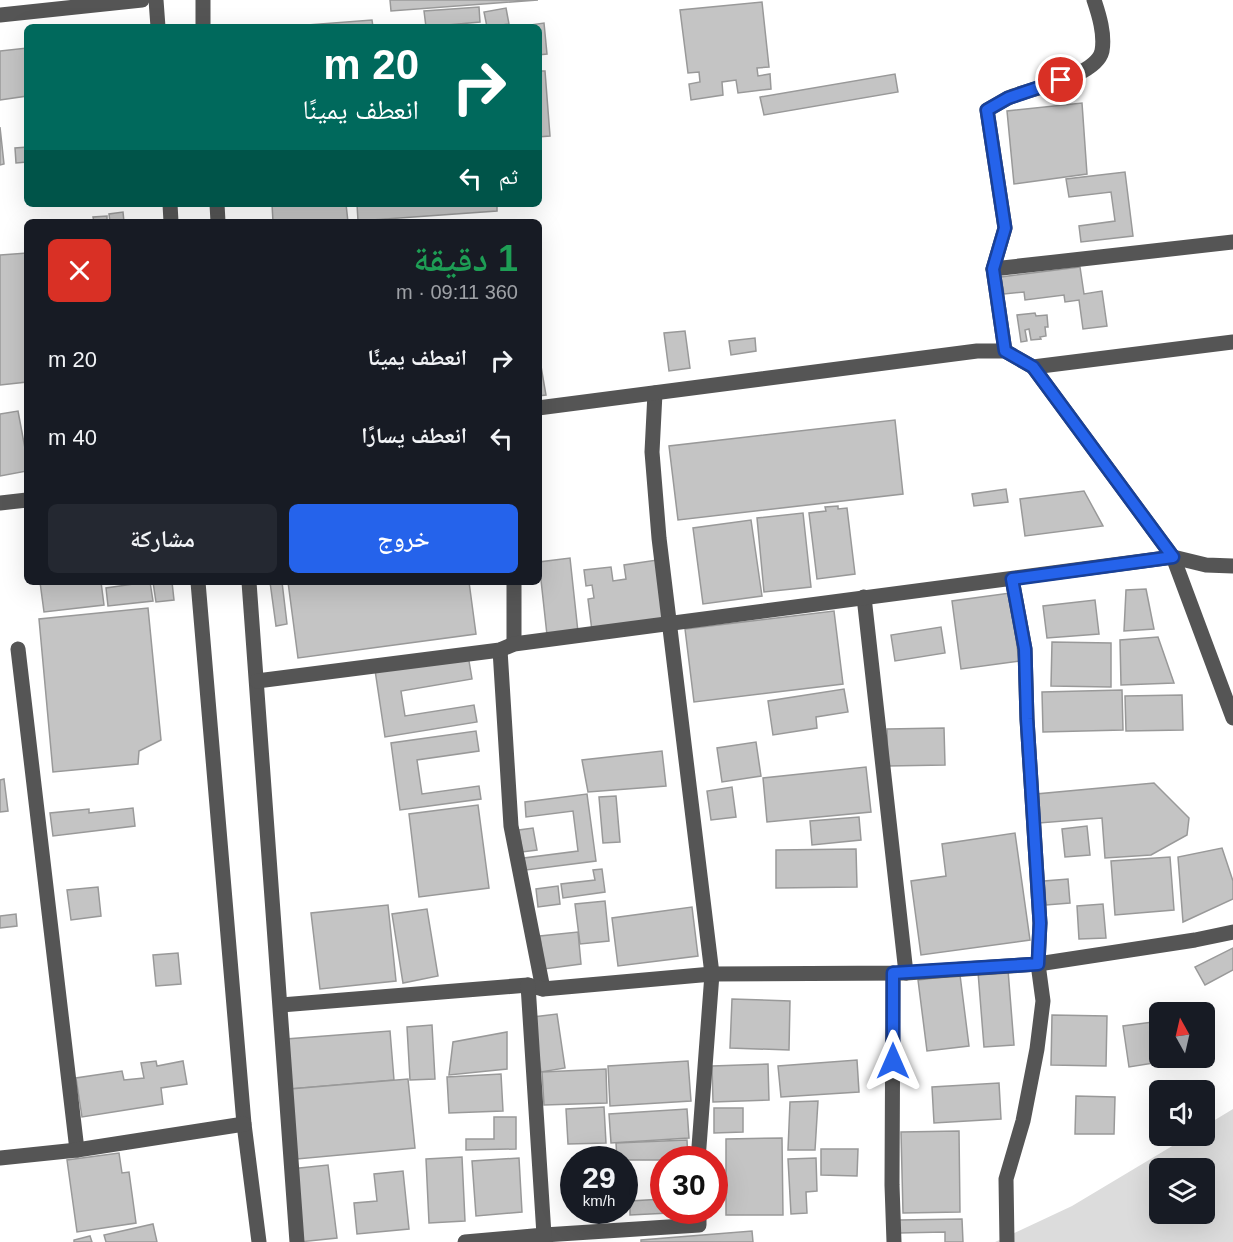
<!DOCTYPE html>
<html lang="ar">
<head>
<meta charset="utf-8">
<style>
	:root { --surface:#171b24; --page:#242831; --text:#f1f3f6; --muted:#9ea1a6; --accent:#2563eb }
	body { margin:0; font-family:Arial,"Noto Naskh Arabic",sans-serif; background:var(--page); color:var(--text); direction:rtl; height:100vh; display:flex; flex-direction:column; font-size:22px; white-space:nowrap }
	* { box-sizing:border-box; margin:0 }
	p { font-size:20px; color:var(--muted) }
	.icon { flex:none; width:33px; height:33px; fill:none; stroke:currentColor; stroke-width:2; stroke-linecap:round; stroke-linejoin:round }
	.map { position:relative; flex:1; overflow:hidden; direction:ltr }
	.details { position:absolute; left:24px; top:219px; width:518px; height:366px; display:flex; flex-direction:column; background:var(--surface); border-radius:9px; box-shadow:0 6px 24px #0002; direction:rtl }
	.details>* { flex:none }
	.top-card { position:absolute; left:24px; top:24px; width:518px; height:183px; border-radius:9px; box-shadow:0 6px 24px #0002; direction:rtl; background:#00695c; color:#fff; overflow:hidden }
	.needle { width:39px; rotate:352deg }
	.buttons { position:absolute; left:1149px; top:1002px; display:grid; gap:12px }
	.buttons a { display:grid; place-items:center; width:66px; height:66px; border-radius:9px; background:var(--surface); box-shadow:0 6px 24px #0002; font-size:30px }
	.speed { position:absolute; left:560px; top:1146px; display:flex; gap:12px; font-size:30px; font-weight:700; text-align:center }
	.speed>* { display:grid; place-content:center; width:78px; height:78px; border-radius:50%; background:var(--surface); box-shadow:0 6px 24px #0002; line-height:1 }
	.speed small { font-size:15px; font-weight:400 }
	.speed .limit { border:9px solid #d22; background:#fff; color:#111 }
	.pin { position:absolute; display:grid; place-items:center; width:51px; height:51px; color:#fff; margin:-26px; border:3px solid #fff; border-radius:50%; box-shadow:0 2px 6px #0007 }
	.me { position:absolute; width:66px; margin:-33px; rotate:0deg; stroke-linejoin:round; filter:drop-shadow(0 0 4px #0008) }
	.turn { display:flex; align-items:center; gap:21px; height:126px; padding:0 24px; font-size:27px }
	.turn .icon { width:78px; height:78px; stroke-width:2.5 }
	.turn b { display:block; font-size:42px; line-height:51px }
	.then { display:flex; align-items:center; height:57px; padding:0 24px; background:#0003; gap:12px; font-size:22px }
	.round { display:grid; place-items:center; flex:none; width:63px; height:63px; border-radius:9px; background:var(--page) }
	.overview { display:flex; align-items:center; justify-content:space-between; height:102px; padding:0 24px }
	h1 { font-size:36px; font-weight:600; line-height:45px; color:#1e9e55 }
	.primary-button { display:flex; gap:12px; margin-top:auto; padding:12px 24px }
	.primary-button a { flex:1; height:69px; border-radius:9px; background:var(--accent); color:#fff; font-size:24px; font-weight:600; line-height:69px; text-align:center }
	.primary-button a+a { background:var(--page); color:var(--text) }
	ul { padding:0; list-style:none }
	li { display:flex; align-items:center; gap:18px; height:78px; padding:0 24px }
	li div { flex:1 }
	li b { display:block; font-size:22px }
	li em { font-style:normal }
	.map>svg:first-child { display:block }
	.green { fill:#dcdcdc; fill-rule:evenodd }
	.building { fill:#c4c4c4; stroke:#999; stroke-width:1.5 }
	.lines { fill:none; stroke-linecap:round; stroke-linejoin:round }
	.minor { stroke:#555; stroke-width:15 }
	.route-casing { stroke:#184099; stroke-width:15 }
	.route { stroke:#2563eb; stroke-width:10 }
</style>
</head>
<body>
<div class="map">
<svg width="1233" height="1242" viewBox="0 0 1233 1242">
	<rect width="100%" height="100%" fill="#fff"/>
	<path class="green" d="M1233,1109v133h-238l77,-36 117,-70h15l1,-10zM1160,1168h44v46h-44z"/>
	<g class="building">
		<polygon points="390,0 538,0 391,11"/>
		<polygon points="762,2 769,67 757,68 758,76 770,74 771,89 738,93 736,80 722,82 723,95 691,100 689,84 700,82 699,72 688,73 680,10"/>
		<polygon points="479,7 480,22 426,27 424,11"/>
		<polygon points="506,8 509,24 487,27 484,12"/>
		<polygon points="372,20 373,27 281,27"/>
		<polygon points="544,23 547,54 538,55 538,27 524,26"/>
		<polygon points="27,48 27,96 0,100 0,51"/>
		<polygon points="538,71 545,71 550,136 538,137"/>
		<polygon points="895,74 898,92 764,115 760,97"/>
		<polygon points="1082,103 1087,174 1014,184 1007,111"/>
		<polygon points="0,127 4,164 0,165"/>
		<polygon points="27,147 27,162 16,163 15,148"/>
		<polygon points="1125,172 1133,236 1081,242 1079,226 1115,221 1111,192 1069,197 1066,179"/>
		<polygon points="272,204 346,204 348,222 273,222"/>
		<polygon points="357,204 497,204 497,211 358,221"/>
		<polygon points="123,212 124,222 110,222 109,214"/>
		<polygon points="107,216 107,222 94,222 93,217"/>
		<polygon points="27,253 27,382 0,385 0,255"/>
		<polygon points="1080,267 1084,294 1102,291 1107,326 1083,329 1079,300 1065,302 1064,295 1025,300 1024,292 1004,294 1001,277"/>
		<polygon points="1035,313 1036,316 1047,315 1048,327 1045,327 1046,336 1040,337 1041,339 1031,340 1029,329 1025,330 1027,341 1021,342 1017,315"/>
		<polygon points="685,331 690,368 669,371 664,333"/>
		<polygon points="755,338 756,351 731,355 729,341"/>
		<polygon points="538,349 546,395 538,396"/>
		<polygon points="18,411 27,459 27,471 0,476 0,414"/>
		<polygon points="895,420 903,494 678,520 669,446"/>
		<polygon points="1006,489 1008,502 974,506 972,494"/>
		<polygon points="1084,491 1103,526 1025,536 1020,499"/>
		<polygon points="838,506 838,509 847,508 855,574 817,579 809,513 826,511 825,507"/>
		<polygon points="803,513 811,587 764,592 757,518"/>
		<polygon points="751,520 762,596 703,604 693,528"/>
		<polygon points="570,558 578,632 547,635 539,562"/>
		<polygon points="657,560 666,620 592,631 588,599 594,598 592,585 586,586 584,570 611,567 613,581 626,579 624,565"/>
		<polygon points="40,582 101,582 104,605 44,612"/>
		<polygon points="133,582 150,582 153,601 108,606 106,588 134,584"/>
		<polygon points="153,582 172,582 174,600 156,602"/>
		<polygon points="270,582 282,582 287,624 276,626"/>
		<polygon points="288,582 469,582 476,634 298,658"/>
		<polygon points="1146,589 1154,629 1124,631 1126,590"/>
		<polygon points="1010,593 1019,661 961,669 952,601"/>
		<polygon points="1095,600 1099,634 1047,638 1043,606"/>
		<polygon points="148,608 161,740 139,751 138,764 53,772 39,619"/>
		<polygon points="834,611 843,684 694,702 685,629"/>
		<polygon points="941,627 945,653 895,661 891,635"/>
		<polygon points="1158,637 1174,683 1121,685 1120,640"/>
		<polygon points="1052,642 1111,643 1111,687 1051,686"/>
		<polygon points="468,655 472,679 401,691 405,716 474,705 477,722 385,737 375,670"/>
		<polygon points="844,689 848,712 816,717 817,728 773,735 768,701"/>
		<polygon points="1122,690 1123,730 1043,732 1042,692"/>
		<polygon points="1182,695 1183,730 1126,731 1125,696"/>
		<polygon points="944,728 945,765 888,766 887,729"/>
		<polygon points="476,731 479,751 417,760 422,794 479,786 481,799 400,810 391,743"/>
		<polygon points="756,742 761,776 722,782 717,748"/>
		<polygon points="662,751 666,786 588,792 582,760"/>
		<polygon points="866,767 871,812 767,822 763,778"/>
		<polygon points="4,779 8,811 0,812 0,780"/>
		<polygon points="1154,783 1189,818 1187,835 1151,855 1105,858 1102,818 1039,823 1036,794"/>
		<polygon points="732,787 736,817 711,820 707,791"/>
		<polygon points="587,794 596,861 526,870 524,858 578,851 573,811 526,817 525,802"/>
		<polygon points="616,796 620,842 603,843 599,797"/>
		<polygon points="478,805 489,888 419,897 409,814"/>
		<polygon points="133,808 135,826 53,836 50,813 89,809 89,813"/>
		<polygon points="859,817 861,840 812,845 810,821"/>
		<polygon points="1087,826 1090,855 1065,857 1062,829"/>
		<polygon points="533,828 537,850 522,852 519,830"/>
		<polygon points="1015,833 1030,940 921,955 911,881 946,876 942,844"/>
		<polygon points="1222,848 1233,881 1233,899 1183,922 1178,857"/>
		<polygon points="856,849 857,887 776,888 776,850"/>
		<polygon points="1170,857 1174,910 1115,915 1111,861"/>
		<polygon points="602,869 605,892 563,898 561,884 595,880 593,870"/>
		<polygon points="1068,879 1070,903 1046,905 1044,881"/>
		<polygon points="558,886 560,904 538,907 536,889"/>
		<polygon points="98,887 101,916 71,920 67,890"/>
		<polygon points="605,901 609,941 580,944 575,904"/>
		<polygon points="1103,904 1106,938 1079,939 1077,906"/>
		<polygon points="388,905 396,981 320,989 311,913"/>
		<polygon points="692,907 698,956 618,966 612,918"/>
		<polygon points="427,909 438,976 403,983 392,914"/>
		<polygon points="16,914 17,926 0,928 0,916"/>
		<polygon points="578,932 581,964 544,969 540,936"/>
		<polygon points="1233,948 1233,970 1205,985 1195,967"/>
		<polygon points="178,953 181,984 156,986 153,955"/>
		<polygon points="1008,970 1014,1045 984,1047 978,972"/>
		<polygon points="960,975 969,1046 927,1051 918,980"/>
		<polygon points="732,999 790,1001 789,1050 730,1048"/>
		<polygon points="557,1014 565,1068 541,1072 533,1017"/>
		<polygon points="1052,1015 1107,1016 1106,1066 1051,1065"/>
		<polygon points="1160,1021 1160,1058 1172,1058 1172,1060 1129,1067 1123,1026"/>
		<polygon points="432,1025 435,1079 410,1080 407,1027"/>
		<polygon points="390,1031 394,1080 290,1089 286,1039"/>
		<polygon points="507,1032 507,1069 449,1075 453,1042"/>
		<polygon points="857,1060 859,1092 781,1097 778,1066"/>
		<polygon points="156,1061 157,1066 183,1061 187,1084 161,1088 163,1104 82,1117 76,1078 122,1071 124,1080 144,1078 141,1063"/>
		<polygon points="688,1061 691,1101 610,1106 608,1066"/>
		<polygon points="768,1064 769,1100 713,1102 712,1066"/>
		<polygon points="606,1069 607,1103 544,1105 542,1072"/>
		<polygon points="501,1074 503,1111 449,1113 447,1077"/>
		<polygon points="408,1079 415,1148 297,1159 290,1089"/>
		<polygon points="999,1083 1001,1119 934,1123 932,1087"/>
		<polygon points="1076,1096 1115,1097 1114,1134 1075,1134"/>
		<polygon points="818,1101 815,1150 788,1150 790,1102"/>
		<polygon points="604,1107 606,1143 568,1144 566,1109"/>
		<polygon points="714,1108 743,1108 743,1132 714,1133"/>
		<polygon points="687,1109 689,1138 611,1143 609,1114"/>
		<polygon points="494,1117 516,1117 516,1149 466,1150 466,1139 494,1139"/>
		<polygon points="959,1131 960,1212 903,1213 901,1132"/>
		<polygon points="782,1138 783,1215 726,1215 726,1139"/>
		<polygon points="687,1140 688,1160 617,1160 616,1143"/>
		<polygon points="821,1149 858,1149 857,1176 821,1175"/>
		<polygon points="119,1153 122,1173 129,1172 136,1223 77,1232 67,1160"/>
		<polygon points="462,1157 465,1221 429,1223 426,1159"/>
		<polygon points="519,1158 522,1212 476,1216 472,1161"/>
		<polygon points="816,1158 817,1191 806,1192 807,1213 791,1214 788,1159"/>
		<polygon points="328,1165 337,1238 299,1242 290,1169"/>
		<polygon points="403,1171 409,1229 357,1234 354,1203 377,1201 374,1174"/>
		<polygon points="663,1199 663,1210 690,1210 690,1212 630,1215 630,1201"/>
		<polygon points="962,1219 963,1242 945,1242 945,1232 899,1233 899,1220"/>
		<polygon points="153,1224 157,1242 106,1242 104,1235"/>
		<polygon points="752,1231 753,1242 641,1242 641,1240"/>
		<polygon points="90,1236 92,1242 74,1242 74,1240"/>
	</g>
	<g class="lines">
		<g class="minor">
			<polyline points="156,0 158,27"/>
			<polyline points="203,0 203,27"/>
			<polyline points="0,15 142,0"/>
			<polyline points="170,204 171,222"/>
			<polyline points="217,204 218,222"/>
			<polyline points="993,269 1233,242"/>
			<path d="M1005,351l-12,-82 12,-41 -18,-118c7,-4 14,-8 21,-12 23,-10 88,-21 94,-47 3,-17 -3,-36 -8,-51"/>
			<polyline points="1033,367 1173,557 1233,718"/>
			<polyline points="655,393 652,452 659,538 712,974 698,1160"/>
			<polyline points="538,408 977,351 1005,351 1033,367 1233,342"/>
			<polyline points="0,503 27,500"/>
			<polyline points="198,582 244,1124 259,1242"/>
			<polyline points="249,582 297,1242"/>
			<polyline points="514,582 514,644"/>
			<polyline points="864,597 906,973"/>
			<polyline points="18,649 77,1150"/>
			<polyline points="500,650 511,826 543,989"/>
			<polyline points="257,681 500,650 514,644 1173,557 1206,565 1233,566"/>
			<polyline points="893,973 892,1185 894,1242"/>
			<polyline points="281,1005 528,985 543,989 712,974 906,973 1038,964 1195,940 1233,932"/>
			<polyline points="0,1158 77,1150 244,1124"/>
			<polyline points="544,1235 699,1225 699,1210"/>
			<polyline points="465,1242 544,1235 528,985"/>
			<polyline points="1007,1242 1006,1179 1023,1121 1037,1049 1043,1001 1038,964 1040,923 1027,719 1025,649 1012,579"/>
		</g>
	</g>
	<g class="lines">
		<defs>
			<polyline id="route" points="893,1061 893,973 1038,964 1040,923 1027,719 1025,649 1012,579 1173,557 1033,367 1005,351 993,269 1005,228 987,110 1008,98 1061,80"/>
		</defs>
		<use href="#route" class="route-casing"/>
		<use href="#route" class="route"/>
	</g>
</svg>
<div class="buttons">
<a><svg class="needle" viewBox="-14 -14 28 28"><path d="M0-13l5 13h-10z" fill="#e53935"/><path d="M0 13l5-13h-10z" fill="#9ea1a6"/></svg></a>
<a><svg class="icon" aria-label="sound" viewBox="0 0 24 24"><path d="M4 9h4l5-4v14l-5-4H4zM17 9q2 3 0 6"/></svg></a>
<a><svg class="icon" aria-label="layers" viewBox="0 0 24 24"><path d="M12 4l9 5-9 5-9-5zM3 14l9 5 9-5"/></svg></a>
</div>
<div class="speed"><div>29<small>km/h</small></div><div class="limit">30</div></div>
<div class="pin" style="left:1061px;top:80px;background:#d93025"><svg class="icon" aria-label="arrive" viewBox="0 0 24 24"><path d="M6 21V4h12l-3 4 3 4H6"/></svg></div>
<svg class="me" style="left:893px;top:1061px" viewBox="-20 -20 40 40"><path d="M0-17L14 15 0 8-14 15z" fill="#2563eb" stroke="#fff" stroke-width="4"/></svg>
<div class="top-card">
<div class="turn"><svg class="icon" aria-label="right" viewBox="0 0 24 24"><path d="M7 20v-9h11M14 6l5 5-5 5"/></svg><div><b>20 m</b>انعطف يمينًا</div></div>
<div class="then">ثم<svg class="icon" aria-label="left" viewBox="0 0 24 24"><path d="M17 20v-9H6M10 6l-5 5 5 5"/></svg></div>
</div>
<section class="details">
<div class="overview"><div><h1>1 دقيقة</h1><p>360 m · 09:11</p></div><a class="round" style="background:#d93025;color:#fff"><svg class="icon" aria-label="close" viewBox="0 0 24 24"><path d="M6 6l12 12M18 6L6 18"/></svg></a></div>
<ul>
<li><svg class="icon" aria-label="right" viewBox="0 0 24 24"><path d="M7 20v-9h11M14 6l5 5-5 5"/></svg><div><b>انعطف يمينًا</b></div><em>20 m</em></li>
<li><svg class="icon" aria-label="left" viewBox="0 0 24 24"><path d="M17 20v-9H6M10 6l-5 5 5 5"/></svg><div><b>انعطف يسارًا</b></div><em>40 m</em></li>
</ul>
<div class="primary-button"><a>خروج</a><a>مشاركة</a></div>
</section>
</div>
</body>
</html>
